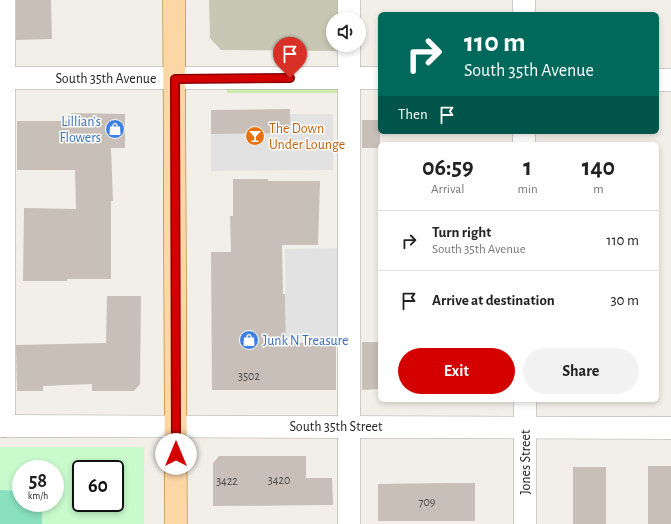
<!DOCTYPE html>
<html lang="en">
<head>
<meta charset="utf-8">
<style>
	:root { --surface:#fff; --page:#f2f2f2; --text:#222; --muted:#767676; --line:#e0e0e0; --accent:#d40000 }
	body { margin:0; font-family:"Alegreya Sans",sans-serif; background:var(--page); color:var(--text); height:100vh; display:flex; flex-direction:column; font-size:15px; white-space:nowrap }
	* { box-sizing:border-box; margin:0 }
	p { font-size:13px; color:var(--muted) }
	.icon { flex:none; width:22px; height:22px; fill:none; stroke:currentColor; stroke-width:2; stroke-linecap:round; stroke-linejoin:round }
	.map { position:relative; flex:1; overflow:hidden }
	.sheet { position:absolute; left:378px; top:142px; width:281px; height:260px; display:flex; flex-direction:column; background:var(--surface); border-radius:6px; box-shadow:0 2px 6px #0003 }
	.sheet>* { flex:none }
	.top-card { position:absolute; left:378px; top:12px; width:281px; height:122px; border-radius:6px; box-shadow:0 2px 6px #0003; background:#00695c; color:#fff; overflow:hidden }
	.tools { position:absolute; left:326px; top:12px; display:grid; gap:8px }
	.tools a { display:grid; place-items:center; width:40px; height:40px; border-radius:50%; background:var(--surface); box-shadow:0 2px 6px #0003; font-size:20px }
	.speed { position:absolute; left:12px; top:460px; display:flex; gap:8px; font-size:20px; font-weight:700; text-align:center }
	.speed>* { display:grid; place-content:center; width:52px; height:52px; border-radius:50%; background:var(--surface); box-shadow:0 2px 6px #0003; line-height:1 }
	.speed small { font-size:10px; font-weight:400 }
	.speed .limit { border:2px solid #111; border-radius:6px; background:#fff; color:#111 }
	.pin { position:absolute; display:grid; place-items:center; width:34px; height:34px; color:#fff; margin:-41px -17px; border-radius:50% 50% 50% 0; rotate:-45deg; box-shadow:0 0 4px #0007 }
	.pin .icon { rotate:45deg }
	.me { position:absolute; width:44px; margin:-22px; rotate:0deg; stroke-linejoin:round; filter:drop-shadow(0 0 3px #0008) }
	.turn { display:flex; align-items:center; gap:14px; height:84px; padding:0 20px; font-size:18px }
	.turn .icon { width:52px; height:52px; stroke-width:2.5 }
	.turn b { display:block; font-size:28px; line-height:34px }
	.then { display:flex; align-items:center; height:38px; padding:0 20px; background:#0003; gap:8px; font-size:15px }
	.eta { display:flex; justify-content:space-evenly; align-items:center; height:68px; text-align:center }
	.eta b { font-size:24px; font-weight:600; line-height:28px }
	.primary-button { display:flex; gap:8px; margin-top:auto; padding:8px 20px }
	.primary-button a { flex:1; height:46px; border-radius:24px; background:var(--accent); color:#fff; font-size:16px; font-weight:600; line-height:46px; text-align:center }
	.primary-button a+a { background:var(--page); color:var(--text) }
	ul { padding:0; list-style:none }
	li { display:flex; align-items:center; gap:12px; height:60px; padding:0 20px; border-top:1px solid var(--line) }
	li div { flex:1 }
	li b { display:block; font-size:15px }
	li em { font-style:normal }
	.map>svg:first-child { display:block }
	.construction { fill:#c7c7b4 }
	.grass { fill:#cdebb0 }
	.park { fill:#c8facc; fill-rule:evenodd }
	.pitch { fill:#88e0be }
	.parking { fill:#e2e2e2 }
	.building { fill:#c7bfb8 }
	.lines { fill:none; stroke-linecap:round; stroke-linejoin:round }
	.minor-casing { stroke:#a9a9a9; stroke-width:23 }
	.major-casing { stroke:#a06b00; stroke-width:23 }
	.minor { stroke:#fff; stroke-width:22 }
	.major { stroke:#fcd6a4; stroke-width:22 }
	.route-casing { stroke:#8a0000; stroke-width:10 }
	.route { stroke:#d40000; stroke-width:7 }
	.labels { text-anchor:middle; stroke-width:3; stroke-linejoin:round; paint-order:stroke }
	.number-label { font-size:12px; fill:#4b4948 }
	.street-label { font-size:14px; fill:#222; stroke:#fff }
	.shop-label { font-size:14px; fill:#366cbe; stroke:#fff; text-anchor:end }
	.food-label { font-size:14px; fill:#c56008; stroke:#fff; text-anchor:start }
</style>
</head>
<body>
<div class="map">
<svg width="671" height="524" viewBox="0 0 671 524">
	<rect width="100%" height="100%" fill="#f2efe9"/>
	<polygon class="construction" points="209,0 342,0 342,19 333,19 333,45 342,45 342,51 221,50 210,38"/>
	<rect class="grass" x="227" y="87" width="114" height="6"/>
	<path class="park" d="M0,447h144v77h-144zM21,469h34v34h-34zM81,469h34v34h-34z"/>
	<polygon class="pitch" points="0,490 21,491 21,503 42,503 42,524 0,524"/>
	<g class="parking">
		<polygon points="290,114 333,114 333,170 211,171 211,134 290,133"/>
		<polygon points="344,248 344,338 286,339 285,249"/>
	</g>
	<g class="building">
		<polygon points="16,0 51,0 52,39 16,40"/>
		<polygon points="289,109 290,109 290,133 211,134 211,110"/>
		<polygon points="71,113 125,114 125,148 111,148 113,201 111,201 111,279 67,279 67,281 23,281 24,208 76,209 75,170 17,170 17,121 70,121"/>
		<rect x="362" y="120" width="18" height="28"/>
		<polygon points="233,179 268,179 268,181 320,181 318,245 282,245 283,294 285,294 286,343 336,342 336,390 212,390 211,252 231,252 230,216 233,216"/>
		<polygon points="107,296 141,296 140,384 134,391 92,391 92,384 43,386 43,391 17,391 16,345 106,343"/>
		<polygon points="362,342 380,342 380,389 362,390"/>
		<polygon points="219,456 306,456 306,478 332,478 333,505 213,506 213,463"/>
		<rect x="648" y="466" width="23" height="58"/>
		<rect x="573" y="467" width="33" height="57"/>
		<polygon points="447,483 475,483 475,521 378,521 378,484"/>
	</g>
	<g class="lines">
		<defs>
			<g id="minor">
				<polyline points="4,0 4,426"/>
				<polyline points="524,0 524,14"/>
				<polyline points="349,19 349,0"/>
				<polyline points="349,45 349,524"/>
				<polyline points="0,78 380,78"/>
				<polyline points="657,80 671,80"/>
				<polyline points="524,132 524,144"/>
				<polyline points="525,400 525,524"/>
				<polyline points="0,426 671,428"/>
			</g>
			<polyline id="major" points="174,0 176,524"/>
		</defs>
		<use href="#minor" class="minor-casing"/>
		<use href="#major" class="major-casing"/>
		<use href="#minor" class="minor"/>
		<use href="#major" class="major"/>
	</g>
	<g class="lines">
		<defs>
			<polyline id="route" points="176,454 175,79 290,78"/>
		</defs>
		<use href="#route" class="route-casing"/>
		<use href="#route" class="route"/>
	</g>
	<defs>
		<symbol id="shop-disc" viewBox="-11 -11 22 22"><circle r="9.5" fill="#3f7fe0" stroke="#fff"/><path d="M-5-2.5h2.3a2.7 3.5 0 0 1 5.4 0H5L5.5 6h-11ZM-1.5-2.5h3a1.5 2.3 0 0 0-3 0Z" fill="#fff"/></symbol>
		<symbol id="bar-disc" viewBox="-11 -11 22 22"><circle r="9.5" fill="#e8710a" stroke="#fff"/><path d="M-6-5H6L.8 .8V4.5H3.5V6h-7V4.5H-.8V.8Z" fill="#fff"/></symbol>
	</defs>
	<g fill-rule="evenodd">
		<use href="#shop-disc" x="104" y="118" width="22" height="22"/>
		<use href="#bar-disc" x="244" y="125" width="22" height="22"/>
		<use href="#shop-disc" x="238" y="329" width="22" height="22"/>
	</g>
	<g class="labels">
		<g class="number-label">
			<text x="249" y="380">3502</text>
			<text x="279" y="484">3420</text>
			<text x="227" y="485">3422</text>
			<text x="427" y="506">709</text>
		</g>
		<g class="street-label">
			<text x="106" y="83">South 35th Avenue</text>
			<text x="336" y="431">South 35th Street</text>
			<text transform="translate(525 462) rotate(-90)" y="5">Jones Street</text>
		</g>
		<g class="shop-label">
			<text x="101" y="126">Lillian's<tspan x="101" dy="16">Flowers</tspan></text>
			<text x="263" y="345" text-anchor="start">Junk N Treasure</text>
		</g>
		<g class="food-label">
			<text x="269" y="133">The Down<tspan x="269" dy="16">Under Lounge</tspan></text>
		</g>
	</g>
</svg>
<div class="tools">
<a><svg class="icon" aria-label="sound" viewBox="0 0 24 24"><path d="M4 9h4l5-4v14l-5-4H4zM17 9q2 3 0 6"/></svg></a>
</div>
<div class="speed"><div>58<small>km/h</small></div><div class="limit">60</div></div>
<div class="pin" style="left:290px;top:78px;background:#d93025"><svg class="icon" aria-label="arrive" viewBox="0 0 24 24"><path d="M6 21V4h12l-3 4 3 4H6"/></svg></div>
<svg class="me" style="left:176px;top:454px" viewBox="-20 -20 40 40"><circle r="19" fill="#fff"/><path d="M0-13L10 11 0 6-10 11z" fill="#d40000"/></svg>
<div class="top-card">
<div class="turn"><svg class="icon" aria-label="right" viewBox="0 0 24 24"><path d="M7 20v-9h11M14 6l5 5-5 5"/></svg><div><b>110 m</b>South 35th Avenue</div></div>
<div class="then">Then<svg class="icon" aria-label="arrive" viewBox="0 0 24 24"><path d="M6 21V4h12l-3 4 3 4H6"/></svg></div>
</div>
<section class="sheet">
<div class="eta">
<div><b>06:59</b><p>Arrival</p></div>
<div><b>1</b><p>min</p></div>
<div><b>140</b><p>m</p></div>
</div>
<ul>
<li><svg class="icon" aria-label="right" viewBox="0 0 24 24"><path d="M7 20v-9h11M14 6l5 5-5 5"/></svg><div><b>Turn right</b><p>South 35th Avenue</p></div><em>110 m</em></li>
<li><svg class="icon" aria-label="arrive" viewBox="0 0 24 24"><path d="M6 21V4h12l-3 4 3 4H6"/></svg><div><b>Arrive at destination</b></div><em>30 m</em></li>
</ul>
<div class="primary-button"><a>Exit</a><a>Share</a></div>
</section>
</div>
</body>
</html>
